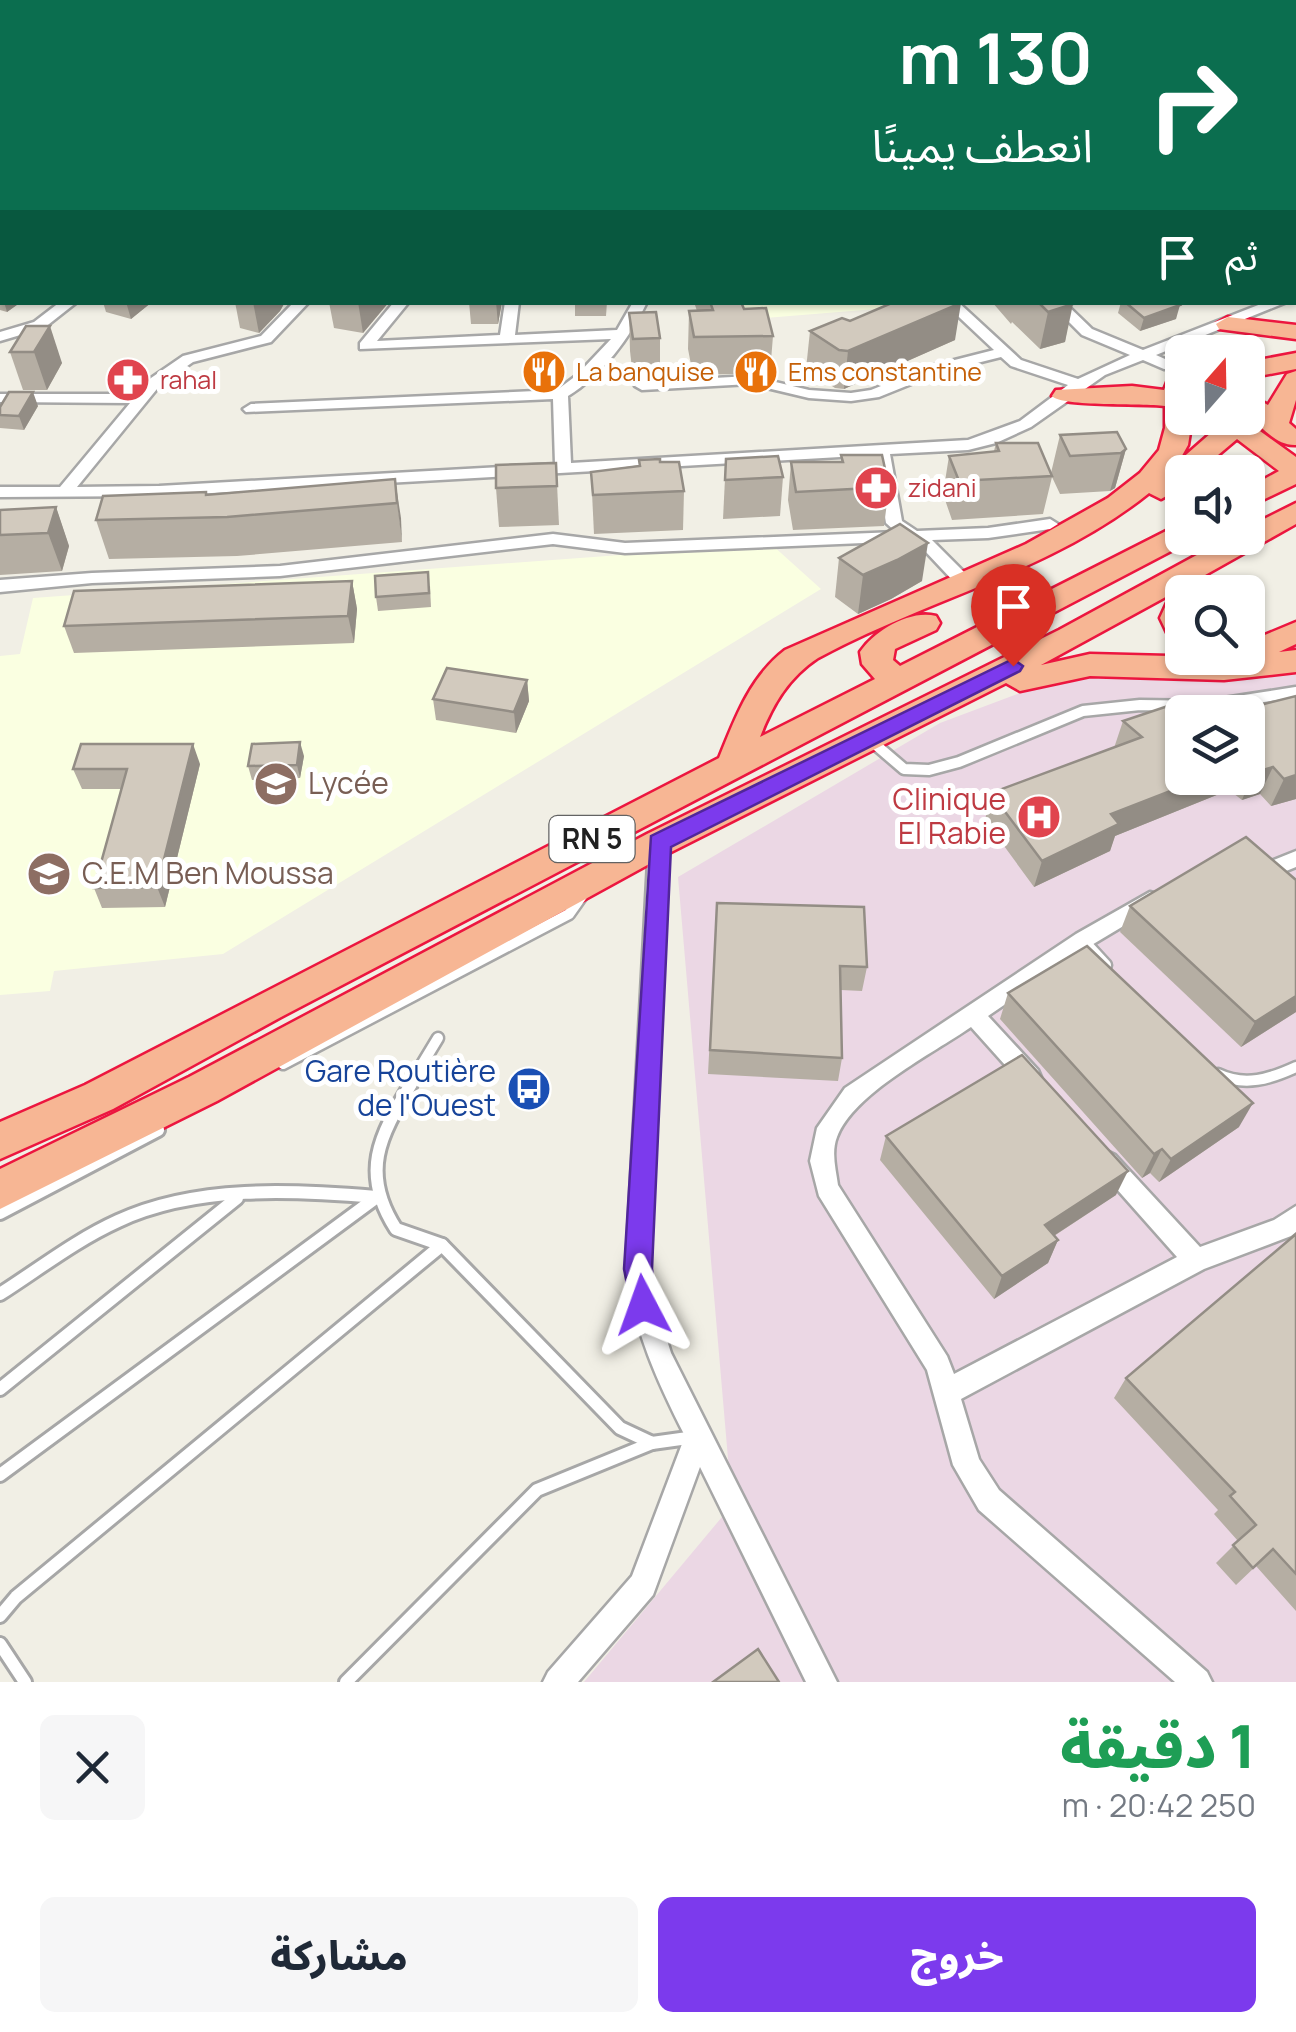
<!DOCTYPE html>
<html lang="ar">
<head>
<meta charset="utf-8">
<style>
	:root { --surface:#fff; --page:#f6f6f7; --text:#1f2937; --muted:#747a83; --accent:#7c3aed }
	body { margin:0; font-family:Manrope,"Noto Sans Arabic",sans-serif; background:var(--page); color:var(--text); direction:rtl; height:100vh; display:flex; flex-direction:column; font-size:38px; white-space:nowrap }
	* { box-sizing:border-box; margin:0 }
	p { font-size:32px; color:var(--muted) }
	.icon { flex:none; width:55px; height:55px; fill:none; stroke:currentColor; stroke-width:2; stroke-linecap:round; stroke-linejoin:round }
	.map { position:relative; height:1682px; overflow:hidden; direction:ltr }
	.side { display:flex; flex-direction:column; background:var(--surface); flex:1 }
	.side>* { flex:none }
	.guide { position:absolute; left:0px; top:0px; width:1298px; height:305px; box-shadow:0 2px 8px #0004; direction:rtl; background:#0b6e4f; color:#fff; overflow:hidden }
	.needle { width:65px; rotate:20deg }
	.buttons { position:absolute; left:1165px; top:335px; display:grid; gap:20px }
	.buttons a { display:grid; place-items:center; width:100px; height:100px; border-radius:15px; background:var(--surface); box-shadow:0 2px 8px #0004; font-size:50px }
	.pin { position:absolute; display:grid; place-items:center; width:85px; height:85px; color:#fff; margin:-102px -42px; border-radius:50% 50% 50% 0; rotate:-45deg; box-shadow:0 0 10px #0007 }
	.pin .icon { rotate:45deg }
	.me { position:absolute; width:110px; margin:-55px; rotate:356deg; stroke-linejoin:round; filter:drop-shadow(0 0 8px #0008) }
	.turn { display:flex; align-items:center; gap:35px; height:210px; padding:0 40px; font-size:45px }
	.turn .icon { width:130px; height:130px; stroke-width:2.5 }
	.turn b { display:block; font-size:70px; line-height:85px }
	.then { display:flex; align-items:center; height:95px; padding:0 40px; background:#0003; gap:20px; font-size:38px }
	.round { display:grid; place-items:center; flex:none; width:105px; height:105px; border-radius:15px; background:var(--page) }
	.summary { display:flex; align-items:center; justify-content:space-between; height:170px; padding:0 40px }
	h1 { font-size:60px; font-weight:800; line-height:75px; color:#1e9e55 }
	.button { display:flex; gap:20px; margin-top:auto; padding:20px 40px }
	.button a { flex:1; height:115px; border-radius:15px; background:var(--accent); color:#fff; font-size:40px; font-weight:800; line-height:115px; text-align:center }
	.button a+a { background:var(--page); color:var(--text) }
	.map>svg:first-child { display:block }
	.industrial { fill:#ebd7e4; fill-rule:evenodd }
	.education { fill:#faffe1 }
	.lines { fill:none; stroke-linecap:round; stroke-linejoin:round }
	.service-far1-casing { stroke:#a7a7a7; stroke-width:15 }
	.service-casing { stroke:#a7a7a7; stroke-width:18 }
	.minor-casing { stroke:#a7a7a7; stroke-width:5 }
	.trunk-casing { stroke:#ec163f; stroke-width:5 }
	.service-far1 { stroke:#fff; stroke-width:10 }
	.service { stroke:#fff; stroke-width:12 }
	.minor { fill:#fff; fill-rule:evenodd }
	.trunk { fill:#f7b694; fill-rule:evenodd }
	.wall { fill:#b5aea3 }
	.shaded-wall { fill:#938d85 }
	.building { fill:#d2cabe; stroke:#938d85; stroke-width:2.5 }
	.route { fill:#7c3aed; stroke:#51269a; stroke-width:2.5 }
	.labels { text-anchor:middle; stroke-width:10; stroke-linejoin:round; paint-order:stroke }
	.far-food-label { font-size:25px; fill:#c56008; stroke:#fff; text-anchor:start }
	.far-health-label { font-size:25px; fill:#be3a42; stroke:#fff; text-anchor:start }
	.shield { fill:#fff; stroke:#636363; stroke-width:2.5 }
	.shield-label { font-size:28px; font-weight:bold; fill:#202020 }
	.education-label { font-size:30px; fill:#785e54; stroke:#fff; text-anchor:start }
	.health-label { font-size:30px; fill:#be3a42; stroke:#fff; text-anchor:end }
	.transit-label { font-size:30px; fill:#164399; stroke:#fff; text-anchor:end }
</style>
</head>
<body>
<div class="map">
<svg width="1296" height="1682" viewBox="0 0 1296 1682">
	<rect width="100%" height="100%" fill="#f1efe5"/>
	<path class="industrial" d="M1296,669v1013h-712l148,-177 -54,-628 262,-154 112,-42 55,-6zM1182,712h66v66h-66z"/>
	<g class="education">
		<polygon points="732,303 950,303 741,320"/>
		<polygon points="771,544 821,589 223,954 54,971 50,991 0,995 0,656 20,654 33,598"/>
	</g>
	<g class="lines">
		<defs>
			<g id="service-far1">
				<polyline points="869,739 904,769 929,770 959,762 1083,711 1140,705 1205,706 1296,692"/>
				<polyline points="1083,940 1106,965"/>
				<polyline points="283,1064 569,914 586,890"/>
				<path d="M1218,1074c27,13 52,5 78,-7"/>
				<polyline points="409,1086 438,1038"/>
			</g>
			<g id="service">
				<path d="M411,1084c-32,53 -51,89 -15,145l46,16 178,183 32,15 43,-6"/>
				<polyline points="0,1213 158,1130"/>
				<path d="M0,1294c39,-25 76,-54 118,-73 77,-36 175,-31 258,-24"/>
				<polyline points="0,1389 237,1198"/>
				<polyline points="0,1475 377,1197"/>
				<polyline points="0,1616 16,1597 442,1245"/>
				<polyline points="0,1644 25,1682"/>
				<polyline points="346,1682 537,1490 652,1443"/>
			</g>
			<g id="minor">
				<polygon points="626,0 636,0 637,2 627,2"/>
				<polygon points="952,0 973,0 974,2 955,2"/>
				<polygon points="1148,0 1160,0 1161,2 1150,2"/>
				<polygon points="1265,0 1278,0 1279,2 1267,2"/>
				<rect x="1295" y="47" width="1" height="25"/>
				<rect x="1295" y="292" width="1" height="8"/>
				<polygon points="60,302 77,302 44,328 0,341 0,332 34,322"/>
				<path d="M294,302h15l-38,40 -78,20 -32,22 -84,103 82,-1 396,-22 -2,-65 -307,13 -3,-3 8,-5 306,-14 20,-15 34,-36 -251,10v-6l34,-41h15l-32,39 123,-6 5,-33h14l-4,33 102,-5 16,-28h14c-17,36 -45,73 -79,94l3,67 397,-23 52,-19 48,-36 -57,-19 -10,-9 -60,15 -62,25 -28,4 -42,-3 -59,-14 -108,6 -7,-4 7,-4 108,-6 59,14 42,3 20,-3 60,-24 63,-16 -51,-48h15l63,58 57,19 52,-24 -48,-20 -33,-33h15l28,27 51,21 123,-48h21l-131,53 18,8v6h-10l-21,-9 -38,15 -74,52 -35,16 -28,7 -78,4 12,67 15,10 71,-3 62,-9 8,5 -8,5 -62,9 -56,2 37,37v8h-12l-32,-34 -14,-10 -286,12 -72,-9 -273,32 -188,7 -92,9v-12l92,-7 188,-7 273,-32 72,9 271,-11 -10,-9 -11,-68 -716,41 -159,1v-10h60l70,-84 -130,-1v-8h137l14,-16 32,-22 78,-20z"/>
				<path d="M659,835l10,8 -19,426 6,36 15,48 166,329h-31l-106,-215 -47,128 -75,87h-35l5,-10 84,-96 53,-140c-28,-55 -51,-106 -59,-167l23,-426z"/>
				<polygon points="1296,851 1296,867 1264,880 1257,878 1248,867 1251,862 1258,859 1266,863"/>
				<path d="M1150,892l7,2 3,6 -3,6 -67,40 -102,70 50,54 3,7 -3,7 -8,3 -8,-3 -51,-57c-39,27 -117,66 -134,110 -6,15 -1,33 1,48l109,171 7,18 223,-117 -78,-88 -4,-7 4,-7 8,-4 8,4 85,92 74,-27 22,-14v26l-5,4 -87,33 -243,130 18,60 20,31 208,182 5,10h-37l-196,-172 -26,-45 -26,-95 -108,-174 -9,-35 7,-33 28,-40 231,-154z"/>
			</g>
			<g id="trunk">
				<polygon points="1228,317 1296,325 1296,339 1219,329 1216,324"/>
				<polygon points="1296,353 1296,369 1248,378 1248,362"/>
				<path d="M1296,371v29l-7,23 7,6v16c-20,1 -34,-18 -48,-30v-21l20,11 19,-31z"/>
				<path d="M1177,377l5,2v39l10,2 -4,25 -9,16 40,-35 -6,-8h29l54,39v27l-48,23v-19l31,-17 -42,-32 -39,33h-16v15l-21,12 -12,-6c-98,79 -223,106 -331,165 -30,20 -45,46 -58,79l115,-58 -13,-15 -2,-12c14,-21 50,-43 76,-36l4,7 -4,7 -41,19 -2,11 7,6 272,-138 10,-3v13h12l-2,2 -911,477 -168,92 -113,50v-37l85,-37 634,-327c16,-40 31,-81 66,-108l241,-106 82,-46 32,-25 19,-23 6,-22v-22c-22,-3 -103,1 -113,-10l4,-6 76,-4 32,4 4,-10z"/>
				<polygon points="1296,503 1296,524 1173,593 1191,592 1182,592 1182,644 1171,641 1160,618 1171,594 1041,665 1090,654 1248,658 1248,642 1296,622 1296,644 1279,652 1296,650 1296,672 1224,680 1090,676 1020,691 1006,683 671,852 217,1101 0,1209 0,1169 189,1077 647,834 1059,630 1228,538 1248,538 1248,527"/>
			</g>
		</defs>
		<use href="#service-far1" class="service-far1-casing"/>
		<use href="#service" class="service-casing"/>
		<use href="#minor" class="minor-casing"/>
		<use href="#trunk" class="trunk-casing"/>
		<use href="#service-far1" class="service-far1"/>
		<use href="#service" class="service"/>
		<use href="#minor" class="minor"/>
		<use href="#trunk" class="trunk"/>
	</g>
	<g class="wall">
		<polygon points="538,0 595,0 592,2 550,2"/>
		<polygon points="2,245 2,302 21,302 7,312 0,310 0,247"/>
		<polygon points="103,302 152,302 131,319 106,312"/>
		<polygon points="235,302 285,302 280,311 259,333 240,328"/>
		<polygon points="329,302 389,302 363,333 334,328"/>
		<polygon points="469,302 502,302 498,324 471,324"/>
		<polygon points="575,302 607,302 606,316 575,316"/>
		<polygon points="694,302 741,302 744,309 773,336 770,373 693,375 688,349 689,311 697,311"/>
		<polygon points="992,302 1071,302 1065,342 1040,349 1012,322 1011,324"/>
		<polygon points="1121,302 1177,302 1176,319 1140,331 1118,313"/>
		<polygon points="629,313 660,338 660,376 633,377 630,351"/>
		<polygon points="850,321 955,340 844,389 835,388 806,369 810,331"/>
		<polygon points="26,326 62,363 47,390 23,390 10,352"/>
		<polygon points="38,406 24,430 0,428 0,407"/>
		<polygon points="1060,435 1126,449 1115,488 1110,491 1060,494 1052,477 1043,514 952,520 943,494 949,456 994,451 996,443 1051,473"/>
		<polygon points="841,455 889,487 884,526 793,530 788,500 791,462 841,462"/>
		<polygon points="726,459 783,477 780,516 723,519"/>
		<polygon points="660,462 684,491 683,530 594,534 591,472"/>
		<polygon points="556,463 559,525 499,527 496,488"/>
		<polygon points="395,479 402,542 237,556 109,559 96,520"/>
		<polygon points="56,507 69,546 62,571 0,575 0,510"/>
		<polygon points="839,558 922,581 891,599 858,614 835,597"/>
		<polygon points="352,581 357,609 354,643 74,653 64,626"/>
		<polygon points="430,586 431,607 378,611 376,597"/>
		<polygon points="527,680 529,701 516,733 436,720 433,699"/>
		<polygon points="1296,696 1296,799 1271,806 1260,794 1242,800 1229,790 1115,836 1110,851 1034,887 985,820 991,793 1114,748 1123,721 1168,706 1182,778 1248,778 1248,712"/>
		<polygon points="304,756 300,778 252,780 248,766"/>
		<polygon points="200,764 165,907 102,908 94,888 121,789 82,789 73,769"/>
		<polygon points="1296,880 1296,1012 1241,1047 1120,932 1130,906"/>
		<polygon points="717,903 867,967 862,991 841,990 842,1058 838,1081 708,1074"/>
		<polygon points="1008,993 1239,1127 1159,1182 1150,1173 1142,1178 1000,1019"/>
		<polygon points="886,1136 1116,1195 1054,1236 1058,1240 1048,1263 994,1299 880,1160"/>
		<polygon points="1296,1234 1296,1611 1256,1566 1236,1585 1216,1563 1238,1541 1214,1514 1218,1510 1114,1398 1126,1378"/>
	</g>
	<g class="shaded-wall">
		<polygon points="2,270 2,299 0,291 0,271"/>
		<polygon points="4,302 21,302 7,312"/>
		<polygon points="126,302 152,302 131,319"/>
		<polygon points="253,302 285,302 280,311 259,333"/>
		<polygon points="358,302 389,302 363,333"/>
		<polygon points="496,302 502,302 498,324"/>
		<polygon points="961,303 955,340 844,389 848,351"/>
		<polygon points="1073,304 1065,342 1040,349 1048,312"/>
		<polygon points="1180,305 1176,319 1140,331 1144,318"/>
		<polygon points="50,326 62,363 47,390 34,352"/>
		<polygon points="33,392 38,406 24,430 19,416"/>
		<polygon points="1126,449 1115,488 1110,491 1121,453"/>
		<polygon points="395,479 401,518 402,542 397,503"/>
		<polygon points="56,507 69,546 62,571 48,533"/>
		<polygon points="928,543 922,581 891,599 858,614 863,575"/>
		<polygon points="352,581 357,609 354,643 348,616"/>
		<polygon points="527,680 529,701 516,733 514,712"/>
		<polygon points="300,742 304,756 300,778 297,765"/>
		<polygon points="193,744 200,764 165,907 157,887"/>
		<polygon points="1273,767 1260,794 1242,800 1253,773"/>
		<polygon points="1296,775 1296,799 1271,806 1284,779"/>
		<polygon points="1204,778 1235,778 1229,790 1115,836 1110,851 1034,887 1042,861 1111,814"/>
		<polygon points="1296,996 1296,1012 1241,1047 1255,1022"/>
		<polygon points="1253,1103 1239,1127 1159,1182 1171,1159"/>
		<polygon points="1162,1149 1150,1173 1142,1178 1154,1154"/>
		<polygon points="1128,1171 1116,1195 1035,1248 1045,1225"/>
		<polygon points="1058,1240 1048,1263 994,1299 1002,1276"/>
	</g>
	<g class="building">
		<polygon points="2,245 2,270 0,271 0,247"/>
		<polygon points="710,302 741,302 744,309 766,308 773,336 694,337 689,311 713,310"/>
		<polygon points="894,302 961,303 848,351 839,350 810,331 842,318 850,321"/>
		<polygon points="1038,302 1071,302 1073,304 1048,312"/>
		<polygon points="1125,302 1177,302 1180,305 1144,318"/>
		<polygon points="656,312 660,338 633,339 629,313"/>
		<polygon points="26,326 50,326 34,352 10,352"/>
		<polygon points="9,392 33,392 19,416 0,415 0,407"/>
		<polygon points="1117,432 1126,449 1121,453 1070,456 1060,435"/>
		<polygon points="996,443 1038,443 1052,476 959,481 949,456 999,451"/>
		<polygon points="841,455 882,455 889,487 796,492 791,462 843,462"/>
		<polygon points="778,456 783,477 725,480 726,459"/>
		<polygon points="660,459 660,462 679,462 684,491 593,495 591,472 640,466 639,460"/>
		<polygon points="556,463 557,486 496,488 496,465"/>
		<polygon points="395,479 397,503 227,517 96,520 103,496 206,492 206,495"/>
		<polygon points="56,507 48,533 0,535 0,510"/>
		<polygon points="900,524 928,543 897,560 863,575 839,558"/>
		<polygon points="428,572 429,593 376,597 375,576"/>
		<polygon points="352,581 348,616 64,626 74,591"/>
		<polygon points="447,668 527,680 514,712 433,699"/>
		<polygon points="1296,696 1296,775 1284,779 1273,767 1253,773 1248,768 1248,712 1232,712"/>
		<polygon points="1168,706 1182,725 1182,778 1204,778 1111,814 1119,824 1042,861 991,793 1142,737 1123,721"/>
		<polygon points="300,742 297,765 248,766 252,744"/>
		<polygon points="81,744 193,744 157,887 94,888 127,769 73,769"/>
		<polygon points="1246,837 1296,880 1296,996 1255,1022 1130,906"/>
		<polygon points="717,903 864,907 867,967 840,966 842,1058 710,1050"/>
		<polygon points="1087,946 1253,1103 1171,1159 1162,1149 1154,1154 1008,993"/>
		<polygon points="1022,1055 1128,1171 1045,1225 1058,1240 1002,1276 886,1136"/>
		<polygon points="1296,1234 1296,1574 1273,1549 1253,1568 1233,1545 1256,1525 1230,1496 1235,1492 1126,1378"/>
		<polygon points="758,1649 779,1682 713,1682"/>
	</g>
	<polygon class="route" points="1013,659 1023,666 1020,671 671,847 652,1269 657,1305 653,1315 643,1319 633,1315 624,1269 651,836"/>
	<defs>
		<symbol id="restaurant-disc" viewBox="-11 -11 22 22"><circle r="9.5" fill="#e8710a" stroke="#fff"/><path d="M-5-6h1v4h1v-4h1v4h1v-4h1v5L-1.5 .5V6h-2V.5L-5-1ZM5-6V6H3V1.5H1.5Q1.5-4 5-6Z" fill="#fff"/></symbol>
		<symbol id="pharmacy-disc" viewBox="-11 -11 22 22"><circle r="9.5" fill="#e0444e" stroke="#fff"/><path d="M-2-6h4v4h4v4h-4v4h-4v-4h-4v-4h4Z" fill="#fff"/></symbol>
		<symbol id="school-disc" viewBox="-11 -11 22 22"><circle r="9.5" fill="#8d6e63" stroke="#fff"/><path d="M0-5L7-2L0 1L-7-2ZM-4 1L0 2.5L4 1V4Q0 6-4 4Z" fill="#fff"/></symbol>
		<symbol id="hospital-disc" viewBox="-11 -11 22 22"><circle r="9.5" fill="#e0444e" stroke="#fff"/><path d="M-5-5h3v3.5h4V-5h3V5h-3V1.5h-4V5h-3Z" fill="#fff"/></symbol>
		<symbol id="bus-disc" viewBox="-11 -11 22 22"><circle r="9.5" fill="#1a4fb4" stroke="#fff"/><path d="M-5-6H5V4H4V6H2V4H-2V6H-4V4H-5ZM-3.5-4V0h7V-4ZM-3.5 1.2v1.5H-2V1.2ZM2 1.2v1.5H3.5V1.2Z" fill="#fff"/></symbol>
	</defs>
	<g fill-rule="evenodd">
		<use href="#restaurant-disc" x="519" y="347" width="50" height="50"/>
		<use href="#restaurant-disc" x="731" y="347" width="50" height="50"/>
		<use href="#pharmacy-disc" x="103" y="355" width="50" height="50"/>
		<use href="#pharmacy-disc" x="851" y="463" width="50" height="50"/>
		<use href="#school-disc" x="251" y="759" width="50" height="50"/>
		<use href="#hospital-disc" x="1014" y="792" width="50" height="50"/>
		<use href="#school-disc" x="24" y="849" width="50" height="50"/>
		<use href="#bus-disc" x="504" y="1064" width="50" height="50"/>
	</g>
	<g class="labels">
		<g class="far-food-label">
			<text x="576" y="381">La banquise</text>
			<text x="788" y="381">Ems constantine</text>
		</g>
		<g class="far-health-label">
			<text x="160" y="389">rahal</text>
			<text x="908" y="497">zidani</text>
		</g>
		<rect class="shield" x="549.5" y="816" width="85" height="46" rx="8"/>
		<g class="shield-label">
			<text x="592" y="849">RN 5</text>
		</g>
		<g class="education-label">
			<text x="308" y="794">Lycée</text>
			<text x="82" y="884">C.E.M Ben Moussa</text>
		</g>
		<g class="health-label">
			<text x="1006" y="810">Clinique<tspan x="1006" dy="34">El Rabie</tspan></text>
		</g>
		<g class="transit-label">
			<text x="496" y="1082">Gare Routière<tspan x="496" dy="34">de l'Ouest</tspan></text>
		</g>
	</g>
</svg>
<div class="buttons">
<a><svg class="needle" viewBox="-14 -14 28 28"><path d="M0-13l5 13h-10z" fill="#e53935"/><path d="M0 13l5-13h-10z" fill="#747a83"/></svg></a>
<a><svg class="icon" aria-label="sound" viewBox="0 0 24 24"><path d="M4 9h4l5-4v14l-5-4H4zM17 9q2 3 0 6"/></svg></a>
<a><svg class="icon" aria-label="search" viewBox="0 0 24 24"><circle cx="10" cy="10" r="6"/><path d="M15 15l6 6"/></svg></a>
<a><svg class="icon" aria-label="layers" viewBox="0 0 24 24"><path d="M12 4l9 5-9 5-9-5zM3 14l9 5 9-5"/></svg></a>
</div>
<div class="pin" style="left:1013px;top:666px;background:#d93025"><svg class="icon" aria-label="arrive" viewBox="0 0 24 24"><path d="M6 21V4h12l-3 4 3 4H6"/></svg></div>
<svg class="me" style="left:643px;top:1305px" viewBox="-20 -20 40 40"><path d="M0-17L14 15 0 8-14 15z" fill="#7c3aed" stroke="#fff" stroke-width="4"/></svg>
<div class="guide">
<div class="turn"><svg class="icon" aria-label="right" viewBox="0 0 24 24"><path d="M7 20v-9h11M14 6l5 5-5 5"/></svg><div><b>130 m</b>انعطف يمينًا</div></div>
<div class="then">ثم<svg class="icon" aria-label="arrive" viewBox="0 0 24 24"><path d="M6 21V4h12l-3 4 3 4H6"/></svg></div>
</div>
</div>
<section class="side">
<div class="summary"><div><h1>1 دقيقة</h1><p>250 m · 20:42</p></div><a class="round"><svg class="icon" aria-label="close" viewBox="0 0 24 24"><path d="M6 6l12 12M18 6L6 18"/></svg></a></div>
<div class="button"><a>خروج</a><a>مشاركة</a></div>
</section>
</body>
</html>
